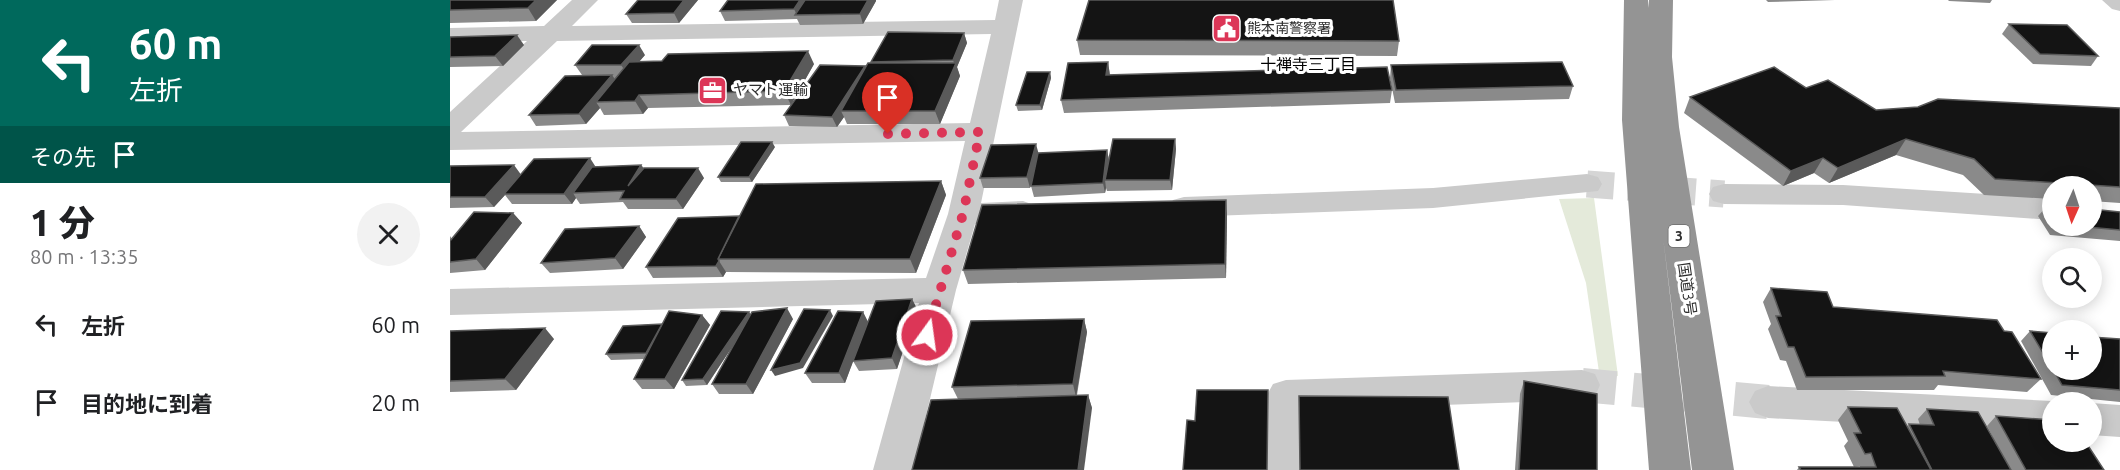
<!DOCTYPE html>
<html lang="ja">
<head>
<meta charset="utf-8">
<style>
	:root { --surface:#fff; --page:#f2f2f2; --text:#202124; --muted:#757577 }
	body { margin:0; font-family:Ubuntu,"Noto Sans JP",sans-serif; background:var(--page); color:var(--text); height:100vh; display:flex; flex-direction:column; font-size:22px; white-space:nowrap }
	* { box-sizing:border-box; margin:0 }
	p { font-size:20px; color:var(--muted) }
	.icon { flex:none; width:33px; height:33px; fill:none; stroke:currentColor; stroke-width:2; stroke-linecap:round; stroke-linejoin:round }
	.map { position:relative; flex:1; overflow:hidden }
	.side { display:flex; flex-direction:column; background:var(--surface); width:450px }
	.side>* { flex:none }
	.guide { background:#00695c; color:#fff; overflow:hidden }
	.needle { width:39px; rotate:183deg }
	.buttons { position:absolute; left:1592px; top:176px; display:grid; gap:12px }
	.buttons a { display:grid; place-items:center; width:60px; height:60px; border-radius:50%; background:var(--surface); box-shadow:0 3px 15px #0003; font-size:30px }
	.pin { position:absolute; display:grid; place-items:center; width:51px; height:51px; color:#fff; margin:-62px -26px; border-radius:50% 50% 50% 0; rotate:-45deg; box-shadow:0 0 6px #0007 }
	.pin .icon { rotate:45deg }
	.me { position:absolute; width:66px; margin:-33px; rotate:14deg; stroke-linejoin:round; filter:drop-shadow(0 0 4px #0008) }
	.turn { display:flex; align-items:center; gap:21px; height:126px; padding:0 30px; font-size:27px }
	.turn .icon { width:78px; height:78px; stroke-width:2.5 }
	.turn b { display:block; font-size:42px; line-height:51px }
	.then { display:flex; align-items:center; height:57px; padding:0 30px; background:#0003; gap:12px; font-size:22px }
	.round { display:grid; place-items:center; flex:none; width:63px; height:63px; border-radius:32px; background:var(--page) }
	.overview { display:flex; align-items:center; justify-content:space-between; height:102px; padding:0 30px }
	h1 { font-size:36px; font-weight:800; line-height:45px }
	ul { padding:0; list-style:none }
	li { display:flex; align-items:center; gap:18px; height:78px; padding:0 30px }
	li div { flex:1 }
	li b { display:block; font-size:22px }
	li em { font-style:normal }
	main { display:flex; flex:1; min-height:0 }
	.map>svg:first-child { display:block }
	.green { fill:#e4eada }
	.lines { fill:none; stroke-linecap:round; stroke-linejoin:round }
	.street-tunnel-far1 { stroke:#d5d5d5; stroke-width:27; stroke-dasharray:27 14; stroke-linecap:butt }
	.street-tunnel { stroke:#d5d5d5; stroke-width:34; stroke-dasharray:34 17; stroke-linecap:butt }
	.street { fill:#cacaca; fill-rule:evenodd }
	.highway { fill:#949494; fill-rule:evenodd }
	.wall { fill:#8a8a8a }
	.shaded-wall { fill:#5a5a5a }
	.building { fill:#141414; stroke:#5a5a5a; stroke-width:1.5 }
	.route { stroke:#dc3657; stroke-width:10; stroke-dasharray:0 18 }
	.labels { text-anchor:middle; stroke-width:6; stroke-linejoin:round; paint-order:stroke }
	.far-poi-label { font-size:14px; fill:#2d2d2d; stroke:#fff; text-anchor:start }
	.shield { fill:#fff; stroke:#6c6c6c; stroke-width:1.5 }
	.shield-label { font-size:14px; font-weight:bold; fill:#2d2d2d }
	.poi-label { font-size:15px; fill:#2d2d2d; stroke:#fff; text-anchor:start }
	.street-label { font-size:15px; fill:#2d2d2d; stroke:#fff }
	.neighbourhood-label { font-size:16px; fill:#000; stroke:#fff }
</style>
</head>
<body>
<main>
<section class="side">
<div class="guide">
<div class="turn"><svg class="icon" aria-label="left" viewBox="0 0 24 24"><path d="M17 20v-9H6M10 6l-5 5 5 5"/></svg><div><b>60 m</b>左折</div></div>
<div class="then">その先<svg class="icon" aria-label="arrive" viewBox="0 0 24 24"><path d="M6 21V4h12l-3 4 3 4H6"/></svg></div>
</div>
<div class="overview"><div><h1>1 分</h1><p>80 m · 13:35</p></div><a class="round"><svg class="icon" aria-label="close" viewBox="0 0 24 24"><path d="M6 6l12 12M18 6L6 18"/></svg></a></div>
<ul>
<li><svg class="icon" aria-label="left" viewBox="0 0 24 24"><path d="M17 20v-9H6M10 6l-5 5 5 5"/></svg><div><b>左折</b></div><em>60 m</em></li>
<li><svg class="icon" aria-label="arrive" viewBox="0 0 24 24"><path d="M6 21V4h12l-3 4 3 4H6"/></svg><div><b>目的地に到着</b></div><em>20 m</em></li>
</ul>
</section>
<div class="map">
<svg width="1670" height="470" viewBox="0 0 1670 470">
	<rect width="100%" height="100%" fill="#fff"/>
	<polygon class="green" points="1144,198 1168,376 1149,372 1136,283 1109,199"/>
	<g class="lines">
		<polyline class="street-tunnel-far1" points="1137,184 1274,194"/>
		<polyline class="street-tunnel" points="1132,385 1318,402"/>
		<g class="street">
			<path d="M122,0h26l-26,26 423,-6 4,-20h24l-42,203 42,-2 11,4 4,7 -4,7 -11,4 -48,1 -19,66 -43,180h-40l46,-167 -469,12v-26l476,-11 22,-64 17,-73 -515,9v-38l77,-71 -77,1v-14l94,-2zM541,34l-21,89 -509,9 96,-91z"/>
			<polygon points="1652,0 1670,0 1670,11 1662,9"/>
			<polygon points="1137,174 1148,177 1152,184 1148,191 983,208 734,217 723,214 719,207 723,200 734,197 983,188"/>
			<polygon points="1274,184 1393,185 1602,198 1602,220 1393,205 1274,204 1263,201 1259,194 1263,187"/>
			<polygon points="1132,370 1145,374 1150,385 1145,396 1132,400 855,410 856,470 816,470 817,395 823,384 836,380"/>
			<polygon points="1318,386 1602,401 1605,402 1602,402 1602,433 1318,418 1305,413 1299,402 1305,391"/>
			<polygon points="1641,403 1670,405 1670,437 1641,435"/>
		</g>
		<polygon class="highway" points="1174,0 1198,0 1198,8 1199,0 1223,0 1222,57 1229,127 1284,470 1242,470 1213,237 1241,470 1199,470 1172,120"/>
	</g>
	<g class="wall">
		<polygon points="0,0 107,0 86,21 0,23"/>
		<polygon points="188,0 248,0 229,23 182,23 176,14"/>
		<polygon points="278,0 426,0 426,1 413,24 350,25 347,19 275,21 270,11"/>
		<polygon points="1316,0 1385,0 1318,2"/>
		<polygon points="1498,0 1542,0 1540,3 1499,1"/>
		<polygon points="1559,24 1648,56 1641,66 1583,64 1552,34"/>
		<polygon points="514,33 517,43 507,67 510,76 490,124 397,124 394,117 387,127 339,126 334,115 416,67 422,63 421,62"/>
		<polygon points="0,37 74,45 53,66 0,67"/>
		<polygon points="627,40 949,41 947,56 630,55"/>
		<polygon points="195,55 189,61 364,64 341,105 198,108 193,114 154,115 150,108 136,124 86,126 79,115 132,75 125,65"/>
		<polygon points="658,62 660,75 942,90 940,103 614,113 611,100"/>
		<polygon points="941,65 1123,86 1119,99 945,103 940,78"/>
		<polygon points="600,72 601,78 592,110 568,111 566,105"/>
		<polygon points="1356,88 1426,110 1670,108 1670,203 1641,201 1641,186 1602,186 1602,199 1534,195 1513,175 1446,155 1379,183 1364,173 1333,186 1234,113 1240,97"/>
		<polygon points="725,139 726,149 722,190 657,191 656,188 655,193 584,197 581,186 584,171 580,188 533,188 530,178 588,153 657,150 659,159"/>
		<polygon points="325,147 302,182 271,182 268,177"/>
		<polygon points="191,165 194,168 254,178 233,209 178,209 173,202 130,204 126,198 122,204 62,204 55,195 44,207 0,208 0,166 71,174 146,167"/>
		<polygon points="491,181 496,195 466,273 277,272 276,272 273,277 203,278 196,267 289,216"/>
		<polygon points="1597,206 1602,206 1602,225 1641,225 1670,212 1670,241 1600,235 1588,216"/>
		<polygon points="63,213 72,223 35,270 0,273 0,236 2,239"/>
		<polygon points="777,214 776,278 518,284 513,270"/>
		<polygon points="189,226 196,237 173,269 100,273 91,263"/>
		<polygon points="1321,288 1383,307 1554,331 1591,379 1577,392 1488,385 1484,390 1347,390 1336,361 1330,360 1318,329 1321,324 1313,302"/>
		<polygon points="462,299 467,309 447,369 409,371 403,361 395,383 362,383 355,373 413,312 418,322"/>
		<polygon points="299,312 301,315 343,319 303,394 269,394 262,384 282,347 257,385 236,386 232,380"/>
		<polygon points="252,315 260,325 224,389 192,389 184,379 194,359 161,360 156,354 212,324"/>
		<polygon points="634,319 637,332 627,395 638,395 642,408 508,399 502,387"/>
		<polygon points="0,331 104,339 66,390 0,392"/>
		<polygon points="1580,331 1602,333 1602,369 1641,369 1670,339 1670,402 1601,395 1571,341"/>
		<polygon points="1074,381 1147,470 1065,470 1070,394"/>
		<polygon points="1398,407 1457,426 1459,424 1470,425 1468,419 1477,409 1553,457 1537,426 1546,416 1654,470 1347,470 1349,467 1410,467 1410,466 1404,467 1394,446 1398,441 1388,420"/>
	</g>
	<g class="shaded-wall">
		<polygon points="86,0 107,0 86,21 78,8"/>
		<polygon points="234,0 248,0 229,23 224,13"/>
		<polygon points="350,0 361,0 347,15 344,9"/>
		<polygon points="418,0 426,0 426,1 413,24 410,14"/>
		<polygon points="514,33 517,43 507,67 510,76 490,124 485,111 505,66 503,60"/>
		<polygon points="67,35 74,45 53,66 45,56"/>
		<polygon points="189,45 195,55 178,75 171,65"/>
		<polygon points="358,51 364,64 341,105 334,91"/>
		<polygon points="658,62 660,76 656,75"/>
		<polygon points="415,66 419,76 391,111 394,117 387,127 382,117"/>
		<polygon points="600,72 601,78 592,110 590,105"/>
		<polygon points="162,75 169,85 146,102 150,108 136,124 129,114"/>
		<polygon points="189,95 198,108 193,114 185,101"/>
		<polygon points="725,139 726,149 722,190 720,180"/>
		<polygon points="1456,139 1446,155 1379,183 1388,168"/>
		<polygon points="322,142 325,147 302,182 299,177"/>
		<polygon points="586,144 589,155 580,188 577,177"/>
		<polygon points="657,150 659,161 655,180 656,188 655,193 653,183"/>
		<polygon points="140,158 147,169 123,193 126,198 122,204 114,194"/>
		<polygon points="1373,158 1364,173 1333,186 1341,171"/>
		<polygon points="64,165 72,176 54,194 55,195 44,207 35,197"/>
		<polygon points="191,165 198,175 178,186"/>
		<polygon points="248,168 254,178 233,209 226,199"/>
		<polygon points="491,181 496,195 466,273 460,259"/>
		<polygon points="776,200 777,214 776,278 775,264"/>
		<polygon points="63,213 72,223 35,270 26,259"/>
		<polygon points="189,226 196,237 173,269 165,258"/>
		<polygon points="269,261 276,272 273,277 266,266"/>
		<polygon points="462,299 467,309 447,369 442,358"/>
		<polygon points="337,308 343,319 303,394 296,384"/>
		<polygon points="380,310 383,316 353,368 325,376 321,370"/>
		<polygon points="299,312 302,317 257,385 253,379"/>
		<polygon points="413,312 418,322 395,383 389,373"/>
		<polygon points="252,315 260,325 224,389 215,379"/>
		<polygon points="634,319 637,332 626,397 623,384"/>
		<polygon points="95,328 104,339 66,390 55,379"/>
		<polygon points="638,395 642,408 634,470 628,470"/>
	</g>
	<g class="building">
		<polygon points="0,0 86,0 78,8 0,10"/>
		<polygon points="188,0 234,0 224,13 176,14"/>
		<polygon points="278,0 350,0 344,9 270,11"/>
		<polygon points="355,0 418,0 410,14 345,15"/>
		<polygon points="639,0 943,0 949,41 627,40"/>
		<polygon points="1559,24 1617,25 1648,56 1590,54"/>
		<polygon points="438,32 514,33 503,60 421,62"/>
		<polygon points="67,35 45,56 0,57 0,37"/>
		<polygon points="142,45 189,45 171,65 125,65"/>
		<polygon points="358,51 334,91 189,95 185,101 146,102 179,62 212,61 218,54"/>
		<polygon points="658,62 656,75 937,67 942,90 611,100 618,63"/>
		<polygon points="1112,62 1123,86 946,90 941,65"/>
		<polygon points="418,63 506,63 485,111 391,111"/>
		<polygon points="370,65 415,66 382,117 334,115"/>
		<polygon points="1324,67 1356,88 1378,80 1426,110 1468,107 1488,99 1670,108 1670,187 1545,179 1524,159 1456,139 1388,168 1373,158 1341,171 1240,97"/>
		<polygon points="577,72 600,72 590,105 566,105"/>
		<polygon points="162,75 129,114 79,115 115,76"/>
		<polygon points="663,139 725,139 720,180 655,180"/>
		<polygon points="291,142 322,142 299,177 268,177"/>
		<polygon points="586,144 577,177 530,178 541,145"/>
		<polygon points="657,150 653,183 581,186 588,153"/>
		<polygon points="140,158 114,194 54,194 84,159"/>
		<polygon points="64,165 35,197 0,197 0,166"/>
		<polygon points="191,165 178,186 194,168 248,168 226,199 170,199 174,191 123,193 142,167"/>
		<polygon points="491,181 460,259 268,259 306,184"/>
		<polygon points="776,200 775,264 513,270 532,205"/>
		<polygon points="1597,206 1602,206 1602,214"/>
		<polygon points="1641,209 1670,212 1670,230 1616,225 1641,225"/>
		<polygon points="24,212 63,213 26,259 0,262 0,241"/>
		<polygon points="289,216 268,259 269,261 266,266 196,267 228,218"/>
		<polygon points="189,226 165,258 91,263 115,229"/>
		<polygon points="1321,288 1377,292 1383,307 1547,320 1554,331 1562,332 1591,379 1493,371 1495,376 1356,377 1344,347 1338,347 1326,316 1331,316"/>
		<polygon points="462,299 442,358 403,361 426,301"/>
		<polygon points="337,308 296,384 262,384 302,312"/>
		<polygon points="354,309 380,310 350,363 321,370"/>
		<polygon points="219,311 252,315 215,379 184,379"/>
		<polygon points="271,311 299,312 253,379 232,380"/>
		<polygon points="388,311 413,312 389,373 355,373"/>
		<polygon points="634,319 623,384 502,387 521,321"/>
		<polygon points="212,324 196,353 156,354 173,326"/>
		<polygon points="95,328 55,379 0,381 0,331"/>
		<polygon points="1580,331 1602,333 1602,368"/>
		<polygon points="1641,337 1670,339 1670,390 1612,385 1603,369 1641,369"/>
		<polygon points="1074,381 1147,394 1147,470 1069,470"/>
		<polygon points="747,390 818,390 817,470 733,470 737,420 745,421"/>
		<polygon points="638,395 628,470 462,470 481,400"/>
		<polygon points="849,396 998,397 1009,470 850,470"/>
		<polygon points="1398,407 1447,408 1481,470 1351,470 1349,467 1426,467 1421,453 1415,454 1404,433 1411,433"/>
		<polygon points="1477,409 1528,412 1561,470 1482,470 1459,424 1484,425"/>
		<polygon points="1546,416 1602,420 1602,441 1635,441 1654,470 1576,470"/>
	</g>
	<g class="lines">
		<polyline class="route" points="438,134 530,132 513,214 477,335"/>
	</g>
	<defs>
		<symbol id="civic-square" viewBox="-11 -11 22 22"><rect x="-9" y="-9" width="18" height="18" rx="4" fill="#dc3657" stroke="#fff"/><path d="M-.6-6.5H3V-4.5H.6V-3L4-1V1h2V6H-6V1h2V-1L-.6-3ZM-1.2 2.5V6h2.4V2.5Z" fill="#fff"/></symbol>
		<symbol id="office-square" viewBox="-11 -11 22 22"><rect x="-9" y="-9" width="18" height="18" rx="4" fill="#dc3657" stroke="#fff"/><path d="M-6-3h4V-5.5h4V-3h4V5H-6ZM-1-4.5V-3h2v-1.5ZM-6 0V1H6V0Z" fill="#fff"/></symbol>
	</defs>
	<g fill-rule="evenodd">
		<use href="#civic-square" x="760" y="12" width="33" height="33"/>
		<use href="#office-square" x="246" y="74" width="33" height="33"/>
	</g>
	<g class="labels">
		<g class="far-poi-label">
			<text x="797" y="33">熊本南警察署</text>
		</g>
		<rect class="shield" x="1218.5" y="225" width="21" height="22" rx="4.5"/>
		<g class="shield-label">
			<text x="1229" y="241">3</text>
		</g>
		<g class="poi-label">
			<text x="283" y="95">ヤマト運輸</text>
		</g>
		<g class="street-label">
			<text transform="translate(1237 289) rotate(82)" y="5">国道3号</text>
		</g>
		<g class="neighbourhood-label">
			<text x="858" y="70">十禅寺三丁目</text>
		</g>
	</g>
</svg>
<div class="buttons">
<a><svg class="needle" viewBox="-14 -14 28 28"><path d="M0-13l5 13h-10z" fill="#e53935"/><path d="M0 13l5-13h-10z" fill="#757577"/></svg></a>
<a><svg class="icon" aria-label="search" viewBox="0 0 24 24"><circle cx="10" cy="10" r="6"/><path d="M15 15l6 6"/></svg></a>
<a>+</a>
<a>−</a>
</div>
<div class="pin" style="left:438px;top:134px;background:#d93025"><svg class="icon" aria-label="arrive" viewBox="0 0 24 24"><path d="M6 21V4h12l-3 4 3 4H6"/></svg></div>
<svg class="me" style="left:477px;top:335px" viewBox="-20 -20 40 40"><circle r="17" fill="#dc3657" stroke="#fff" stroke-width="3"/><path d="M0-11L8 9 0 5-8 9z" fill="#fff"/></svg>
</div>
</main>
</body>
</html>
